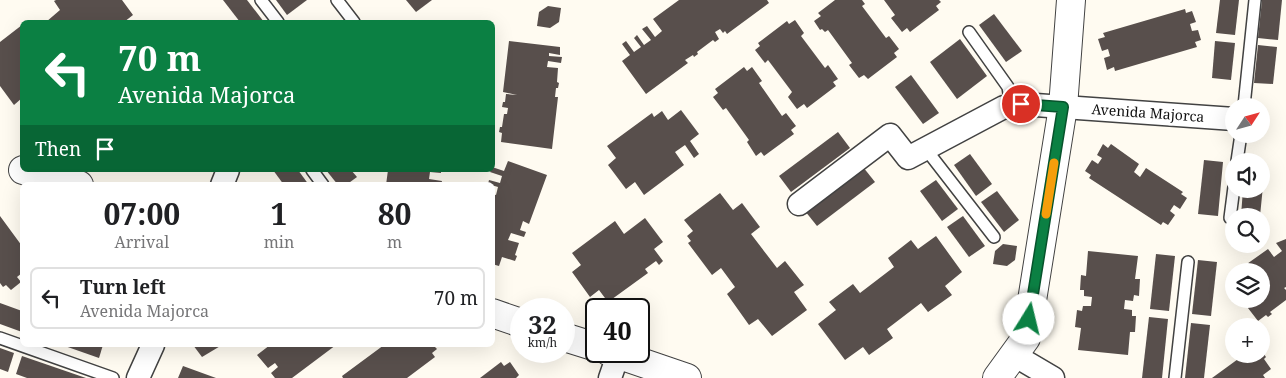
<!DOCTYPE html>
<html lang="en">
<head>
<meta charset="utf-8">
<style>
	:root { --surface:#fff; --page:#f2f2f2; --text:#202124; --muted:#757577; --line:#e0e0e0 }
	body { margin:0; font-family:"Noto Serif",serif; background:var(--page); color:var(--text); height:100vh; display:flex; flex-direction:column; font-size:19px; white-space:nowrap }
	* { box-sizing:border-box; margin:0 }
	p { font-size:16px; color:var(--muted) }
	.icon { flex:none; width:28px; height:28px; fill:none; stroke:currentColor; stroke-width:2; stroke-linecap:round; stroke-linejoin:round }
	.map { position:relative; flex:1; overflow:hidden }
	.sheet { position:absolute; left:20px; top:182px; width:475px; height:165px; display:flex; flex-direction:column; background:var(--surface); border-radius:8px; box-shadow:0 5px 20px #0002 }
	.sheet>* { flex:none }
	.top-card { position:absolute; left:20px; top:20px; width:475px; height:152px; border-radius:8px; box-shadow:0 5px 20px #0002; background:#0b8043; color:#fff; overflow:hidden }
	.needle { width:32px; rotate:54deg }
	.controls { position:absolute; left:1225px; top:98px; display:grid; gap:10px }
	.controls a { display:grid; place-items:center; width:45px; height:45px; border-radius:50%; background:var(--surface); box-shadow:0 5px 20px #0002; font-size:25px }
	.speed { position:absolute; left:510px; top:298px; display:flex; gap:10px; font-size:25px; font-weight:700; text-align:center }
	.speed>* { display:grid; place-content:center; width:65px; height:65px; border-radius:50%; background:var(--surface); box-shadow:0 5px 20px #0002; line-height:1 }
	.speed small { font-size:12px; font-weight:400 }
	.speed .limit { border:2px solid #111; border-radius:8px; background:#fff; color:#111 }
	.pin { position:absolute; display:grid; place-items:center; width:42px; height:42px; color:#fff; margin:-21px; border:2px solid #fff; border-radius:50%; box-shadow:0 1px 5px #0007 }
	.me { position:absolute; width:55px; margin:-28px; rotate:9deg; stroke-linejoin:round; filter:drop-shadow(0 0 4px #0008) }
	.turn { display:flex; align-items:center; gap:18px; height:105px; padding:0 15px; font-size:22px }
	.turn .icon { width:65px; height:65px; stroke-width:2.5 }
	.turn b { display:block; font-size:35px; line-height:42px }
	.then { display:flex; align-items:center; height:48px; padding:0 15px; background:#0003; gap:10px; font-size:19px }
	.eta { display:flex; justify-content:space-evenly; align-items:center; height:85px; text-align:center }
	.eta b { font-size:30px; font-weight:700; line-height:35px }
	ul { padding:0; list-style:none }
	li { display:flex; align-items:center; gap:15px; height:62px; margin:0 10px 8px; padding:0 5px; border:2px solid var(--line); border-radius:8px }
	li div { flex:1 }
	li b { display:block; font-size:19px }
	li em { font-style:normal }
	.map>svg:first-child { display:block }
	.building { fill:#584f4c }
	.lines { fill:none; stroke-linecap:round; stroke-linejoin:round }
	.service-casing { stroke:#424242; stroke-width:14 }
	.minor-casing { stroke:#424242; stroke-width:25 }
	.tertiary-casing { stroke:#424242; stroke-width:30 }
	.service { stroke:#fff; stroke-width:11 }
	.minor { stroke:#fff; stroke-width:22 }
	.tertiary { stroke:#fff; stroke-width:28 }
	.route-casing { stroke:#07532c; stroke-width:12 }
	.route { stroke:#0b8043; stroke-width:9 }
	.slow { stroke:#f59e0b; stroke-width:9 }
	.labels { text-anchor:middle; stroke-width:5; stroke-linejoin:round; paint-order:stroke }
	.street-label { font-size:14px; fill:#0f0f0f; stroke:#fff }
</style>
</head>
<body>
<div class="map">
<svg width="1286" height="378" viewBox="0 0 1286 378">
	<rect width="100%" height="100%" fill="#fffbf1"/>
	<g class="building">
		<polygon points="56,0 122,0 133,15 124,22 46,22 60,10 54,1"/>
		<polygon points="223,0 247,0 264,22 240,22"/>
		<polygon points="276,0 307,0 287,15"/>
		<polygon points="406,0 432,0 416,12"/>
		<polygon points="679,0 767,0 769,3 727,34 725,31 723,33 720,29 715,32 719,39 715,42 713,40 697,52 698,54 694,57 693,55 685,60 688,63 646,94 622,61 630,55 622,44 626,41 634,52 641,47 634,38 637,35 644,45 651,40 642,29 647,26 655,37 662,31 653,19"/>
		<polygon points="835,0 862,0 865,4 862,6 886,38 889,36 899,49 894,53 897,57 868,79 864,75 859,78 849,65 852,63 828,30 825,32 822,29 820,30 814,21 821,16 818,13"/>
		<polygon points="884,0 939,0 941,2 936,6 939,10 910,32 907,28 902,32 891,18 895,15"/>
		<polygon points="1220,0 1239,0 1235,35 1216,33"/>
		<polygon points="1262,0 1282,0 1278,40 1258,38"/>
		<polygon points="548,6 561,8 559,22 550,28 537,26 539,12"/>
		<polygon points="1185,9 1186,13 1192,11 1196,22 1190,24 1192,31 1198,30 1201,40 1195,42 1197,47 1115,71 1114,67 1107,70 1104,58 1110,56 1108,49 1102,51 1098,39 1105,37 1103,33"/>
		<polygon points="994,14 1022,51 1006,62 979,25"/>
		<polygon points="795,20 804,33 801,36 825,68 828,65 838,79 833,82 836,86 807,108 804,104 797,109 788,97 792,92 768,60 765,63 755,50 760,46 758,43 787,21 789,24"/>
		<polygon points="22,25 22,98 14,105 0,86 0,42"/>
		<polygon points="960,39 987,76 957,99 930,62"/>
		<polygon points="509,41 560,47 560,55 549,53 549,56 562,57 561,63 548,61 547,67 558,68 557,82 559,83 558,88 556,88 555,97 558,97 552,149 501,142 502,133 499,132 500,127 502,127 504,114 507,114 508,108 502,107 503,102 505,102 506,94 517,95 503,92"/>
		<polygon points="1215,41 1235,43 1231,80 1212,78"/>
		<polygon points="1258,45 1277,47 1273,84 1254,83"/>
		<polygon points="744,67 747,71 752,67 762,81 759,83 782,116 786,113 796,126 791,130 794,134 764,156 761,152 756,156 747,142 749,140 726,108 723,110 713,97 718,93 715,89"/>
		<polygon points="911,75 939,113 923,124 895,87"/>
		<polygon points="681,110 699,134 690,141 699,154 694,158 685,145 675,152 684,165 644,195 635,182 626,189 608,165 616,158 607,146 652,113 654,117 662,111 668,120"/>
		<polygon points="838,132 850,148 791,192 779,176"/>
		<polygon points="1103,144 1108,148 1111,144 1139,164 1134,172 1140,177 1146,168 1183,192 1181,194 1187,198 1180,209 1174,205 1170,211 1175,215 1168,225 1163,222 1161,225 1089,178 1091,175 1085,171 1092,160 1098,164 1102,158 1097,155"/>
		<polygon points="970,154 992,184 976,196 954,165"/>
		<polygon points="1204,160 1223,162 1218,216 1198,214"/>
		<polygon points="508,161 547,175 529,224 523,221 520,230 526,232 524,237 511,233 508,240 519,243 515,255 517,256 515,261 502,257 499,266 492,264 492,194 496,195 498,187 488,184 489,180 500,183 502,176 490,172 491,170 492,170 492,167 504,171"/>
		<polygon points="1261,165 1265,166 1260,216 1241,216 1243,189 1261,189"/>
		<polygon points="863,167 875,182 817,226 805,211"/>
		<polygon points="273,170 298,170 309,185 284,185"/>
		<polygon points="326,170 351,170 357,177 346,185 338,185"/>
		<polygon points="388,170 441,170 441,173 430,172 429,179 442,181 441,185 386,185"/>
		<polygon points="936,180 958,209 942,221 920,191"/>
		<polygon points="997,191 1019,220 1004,232 981,202"/>
		<polygon points="720,193 733,210 742,203 760,227 751,234 777,268 785,261 804,285 794,292 807,310 772,336 758,319 749,325 727,294 735,287 721,268 712,275 688,243 691,241 687,236 693,231 684,220"/>
		<polygon points="0,216 22,246 22,273 17,277 21,282 11,290 6,285 3,287 0,283"/>
		<polygon points="963,216 985,246 969,257 947,227"/>
		<polygon points="645,218 663,242 654,249 663,261 659,265 656,261 645,269 648,273 608,302 599,290 590,297 572,272 581,265 572,253 615,221 624,234"/>
		<polygon points="936,236 962,272 945,286 952,295 928,312 921,303 887,329 893,338 869,355 863,347 845,360 818,324 836,310 829,302 853,284 860,293 894,267 888,258 911,240 918,249"/>
		<polygon points="1286,239 1286,287 1284,288 1286,290 1286,300 1270,312 1272,314 1268,317 1266,315 1258,321 1241,299 1261,299 1261,271 1237,271 1268,249 1274,257 1282,251 1276,243"/>
		<polygon points="1003,244 1017,246 1015,260 1007,266 993,264 995,251"/>
		<polygon points="1088,251 1138,256 1135,279 1140,279 1139,296 1134,295 1133,301 1125,300 1124,309 1132,310 1132,316 1136,316 1135,332 1130,332 1128,355 1078,350 1081,328 1075,327 1077,310 1082,311 1083,306 1091,306 1092,297 1084,296 1084,290 1080,290 1081,275 1086,276"/>
		<polygon points="1156,254 1175,256 1169,311 1150,309"/>
		<polygon points="1198,260 1217,262 1211,316 1192,314"/>
		<polygon points="0,303 22,311 22,332 0,324"/>
		<polygon points="1149,317 1168,319 1162,378 1142,378"/>
		<polygon points="1191,323 1210,325 1204,378 1185,378"/>
		<polygon points="62,345 103,345 99,358"/>
		<polygon points="193,345 222,345 202,357"/>
		<polygon points="270,345 336,345 292,378 275,378 271,373 278,367 275,363 268,368 257,355"/>
		<polygon points="384,345 433,345 437,349 432,353 435,357 407,378 343,378 342,376"/>
		<polygon points="0,348 14,353 8,372 0,369"/>
		<polygon points="1263,353 1266,357 1264,359 1271,369 1263,375 1265,378 1212,378 1245,354 1246,354 1252,361"/>
		<polygon points="22,356 86,378 27,378 16,374"/>
		<polygon points="501,362 504,366 510,362 519,375 516,378 480,378"/>
		<polygon points="183,366 216,378 178,378"/>
	</g>
	<g class="lines">
		<defs>
			<g id="service">
				<polyline points="261,0 278,22"/>
				<polyline points="337,0 354,22"/>
				<polyline points="969,32 1008,87 1011,106"/>
				<polyline points="1244,106 1255,0"/>
				<polyline points="925,148 994,237"/>
				<polyline points="1237,161 1241,134"/>
				<polyline points="312,170 323,185"/>
				<polyline points="1230,218 1234,187"/>
				<polyline points="0,338 113,378"/>
				<polyline points="1175,378 1188,262"/>
			</g>
			<g id="minor">
				<polyline points="222,185 228,170"/>
				<polyline points="799,204 890,135 908,158 1004,107 1021,104 1234,119"/>
				<polyline points="1014,355 1053,378"/>
				<polyline points="138,378 153,345"/>
				<polyline points="610,378 618,355"/>
			</g>
			<g id="tertiary">
				<polyline points="23,170 79,185"/>
				<polyline points="492,313 521,323"/>
				<polyline points="564,337 596,347"/>
				<polyline points="608,351 687,378"/>
				<polyline points="997,378 1026,338 1063,107 1071,0"/>
			</g>
		</defs>
		<use href="#service" class="service-casing"/>
		<use href="#minor" class="minor-casing"/>
		<use href="#tertiary" class="tertiary-casing"/>
		<use href="#service" class="service"/>
		<use href="#minor" class="minor"/>
		<use href="#tertiary" class="tertiary"/>
	</g>
	<g class="lines">
		<defs>
			<polyline id="route" points="1021,104 1063,107 1029,319"/>
		</defs>
		<use href="#route" class="route-casing"/>
		<use href="#route" class="route"/>
		<polyline class="slow" points="1046,214 1054,163"/>
	</g>
	<g class="labels">
		<g class="street-label">
			<text transform="translate(1148 113) rotate(4)" y="5">Avenida Majorca</text>
		</g>
	</g>
</svg>
<div class="controls">
<a><svg class="needle" viewBox="-14 -14 28 28"><path d="M0-13l5 13h-10z" fill="#e53935"/><path d="M0 13l5-13h-10z" fill="#757577"/></svg></a>
<a><svg class="icon" aria-label="sound" viewBox="0 0 24 24"><path d="M4 9h4l5-4v14l-5-4H4zM17 9q2 3 0 6"/></svg></a>
<a><svg class="icon" aria-label="search" viewBox="0 0 24 24"><circle cx="10" cy="10" r="6"/><path d="M15 15l6 6"/></svg></a>
<a><svg class="icon" aria-label="layers" viewBox="0 0 24 24"><path d="M12 4l9 5-9 5-9-5zM3 14l9 5 9-5"/></svg></a>
<a>+</a>
</div>
<div class="speed"><div>32<small>km/h</small></div><div class="limit">40</div></div>
<div class="pin" style="left:1021px;top:104px;background:#d93025"><svg class="icon" aria-label="arrive" viewBox="0 0 24 24"><path d="M6 21V4h12l-3 4 3 4H6"/></svg></div>
<svg class="me" style="left:1029px;top:319px" viewBox="-20 -20 40 40"><circle r="19" fill="#fff"/><path d="M0-13L10 11 0 6-10 11z" fill="#0b8043"/></svg>
<div class="top-card">
<div class="turn"><svg class="icon" aria-label="left" viewBox="0 0 24 24"><path d="M17 20v-9H6M10 6l-5 5 5 5"/></svg><div><b>70 m</b>Avenida Majorca</div></div>
<div class="then">Then<svg class="icon" aria-label="arrive" viewBox="0 0 24 24"><path d="M6 21V4h12l-3 4 3 4H6"/></svg></div>
</div>
<section class="sheet">
<div class="eta">
<div><b>07:00</b><p>Arrival</p></div>
<div><b>1</b><p>min</p></div>
<div><b>80</b><p>m</p></div>
</div>
<ul>
<li><svg class="icon" aria-label="left" viewBox="0 0 24 24"><path d="M17 20v-9H6M10 6l-5 5 5 5"/></svg><div><b>Turn left</b><p>Avenida Majorca</p></div><em>70 m</em></li>
</ul>
</section>
</div>
</body>
</html>
